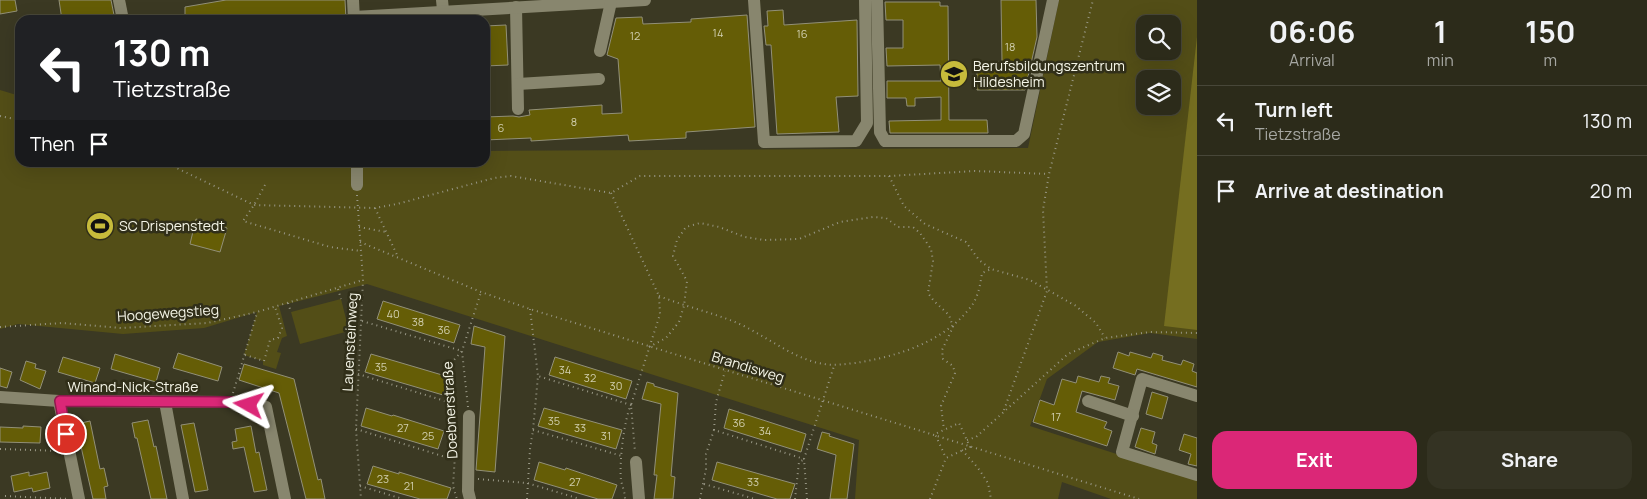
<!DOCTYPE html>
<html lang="en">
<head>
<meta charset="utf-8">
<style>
	:root { --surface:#2c2b1a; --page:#343323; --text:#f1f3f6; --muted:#a6a7a2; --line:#484739; --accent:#db2777 }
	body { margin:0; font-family:Manrope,sans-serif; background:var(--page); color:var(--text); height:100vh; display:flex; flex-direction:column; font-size:19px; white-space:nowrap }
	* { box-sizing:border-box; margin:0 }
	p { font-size:16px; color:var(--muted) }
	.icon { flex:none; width:28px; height:28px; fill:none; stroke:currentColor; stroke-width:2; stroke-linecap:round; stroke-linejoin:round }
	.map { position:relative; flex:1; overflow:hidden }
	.details { display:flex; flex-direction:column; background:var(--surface); width:450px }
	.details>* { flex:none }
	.hud { position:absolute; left:15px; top:15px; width:475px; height:152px; border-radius:15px; box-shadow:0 5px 20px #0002,0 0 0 1px var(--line); background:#202124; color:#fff; overflow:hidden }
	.fabs { position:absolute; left:1136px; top:15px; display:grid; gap:10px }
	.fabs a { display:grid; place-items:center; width:45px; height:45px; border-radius:10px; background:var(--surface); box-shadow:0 5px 20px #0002,0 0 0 1px var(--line); font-size:25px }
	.pin { position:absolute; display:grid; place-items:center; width:42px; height:42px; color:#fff; margin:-21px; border:2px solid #fff; border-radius:50%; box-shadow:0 1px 5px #0007 }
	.me { position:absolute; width:55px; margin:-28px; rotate:276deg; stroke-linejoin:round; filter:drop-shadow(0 0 4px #0008) }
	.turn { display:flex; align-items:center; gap:18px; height:105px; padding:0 15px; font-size:22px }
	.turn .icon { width:65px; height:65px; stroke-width:2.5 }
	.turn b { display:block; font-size:35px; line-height:42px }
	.then { display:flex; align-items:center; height:48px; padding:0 15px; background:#0003; gap:10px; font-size:19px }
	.eta { display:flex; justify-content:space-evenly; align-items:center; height:85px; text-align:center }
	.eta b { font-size:30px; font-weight:700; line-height:35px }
	.cta { display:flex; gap:10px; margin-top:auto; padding:10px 15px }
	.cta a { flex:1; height:58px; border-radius:15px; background:var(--accent); color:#fff; font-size:20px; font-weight:700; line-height:58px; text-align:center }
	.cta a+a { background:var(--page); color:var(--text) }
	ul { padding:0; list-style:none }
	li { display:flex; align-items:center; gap:15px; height:70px; padding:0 15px; border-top:1px solid var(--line) }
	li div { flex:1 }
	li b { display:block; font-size:19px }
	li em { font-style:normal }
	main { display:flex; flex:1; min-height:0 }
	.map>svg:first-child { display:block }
	.green { fill:#534e17; fill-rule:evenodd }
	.forest { fill:#756e20 }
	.building { fill:#655d06; stroke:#929078 }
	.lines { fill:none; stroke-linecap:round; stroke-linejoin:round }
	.path { stroke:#989785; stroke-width:2; stroke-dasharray:1 4; stroke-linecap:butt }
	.minor { stroke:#88866e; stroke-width:12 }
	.route-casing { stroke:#8e194d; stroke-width:12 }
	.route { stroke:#db2777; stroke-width:9 }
	.labels { text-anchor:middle; stroke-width:5; stroke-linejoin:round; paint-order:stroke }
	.number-label { font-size:11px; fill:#d1cfaf }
	.poi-label { font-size:14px; fill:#f5f5e7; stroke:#312f19; text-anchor:start }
	.street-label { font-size:14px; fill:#f5f5e7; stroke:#312f19 }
</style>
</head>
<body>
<main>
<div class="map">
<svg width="1197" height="499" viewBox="0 0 1197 499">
	<rect width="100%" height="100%" fill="#3b3923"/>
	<g class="green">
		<path d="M1059,0h138v339l-47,-6 -52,9 -51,37 -17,47 167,54v19h-86l-49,-17 -4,17h-203l4,-59 -492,-156 -88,22 8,30 -5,2 -5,14 4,1 -5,16 -13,-4v-4l-19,-6 13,-43 -53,16 -81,6 -105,-10 -18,5v-239l20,6v66h465v-11l543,-3zM1145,24h27v27h-27zM1145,79h27v27h-27z"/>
		<polygon points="341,299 349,331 300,344 291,312"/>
	</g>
	<polygon class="forest" points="1197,37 1197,330 1164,326"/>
	<g class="building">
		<polygon points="0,0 15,0 17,11 0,14"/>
		<polygon points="59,0 111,0 115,20 62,20"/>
		<polygon points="226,0 345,0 346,20 185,20 185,7"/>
		<polygon points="1001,0 1036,0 1037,37 1025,90 977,90 977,62 1002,62"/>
		<polygon points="885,2 940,2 940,6 948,6 949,120 987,120 988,133 890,133 889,121 941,120 941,97 915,98 915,106 907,106 906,98 887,98 887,81 941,81 940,65 887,66 886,48 903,48 903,20 886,20"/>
		<polygon points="783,10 784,25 857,20 858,96 836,97 839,132 777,134 771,45 766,45 764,26 768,26 767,11"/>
		<polygon points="747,15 755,127 686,132 686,138 629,141 628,135 531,141 531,138 485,140 485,117 513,116 519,117 530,115 529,110 602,105 602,114 622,113 618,59 607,55 616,18 642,17 643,24 691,22 691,19"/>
		<polygon points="506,25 508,65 485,66 485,26"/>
		<polygon points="196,219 227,228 220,252 190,244"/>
		<polygon points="383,301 460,325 454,343 377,319"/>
		<polygon points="474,326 505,336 495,472 476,470 485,347 471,344"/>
		<polygon points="1118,352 1129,356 1130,352 1151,358 1153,353 1163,356 1162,360 1181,365 1183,360 1194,364 1192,371 1197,373 1197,387 1137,369 1135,375 1113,368"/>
		<polygon points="178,353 222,367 218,381 173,368"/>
		<polygon points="115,354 160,368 156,382 111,369"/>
		<polygon points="371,354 449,377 443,395 365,372"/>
		<polygon points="63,357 100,368 95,383 58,372"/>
		<polygon points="555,357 632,381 626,399 549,375"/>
		<polygon points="26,361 36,364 35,368 46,371 40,389 20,380"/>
		<polygon points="244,364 294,379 318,480 321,479 325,499 306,499 279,393 239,380"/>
		<polygon points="0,368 12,372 7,388 0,386"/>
		<polygon points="1078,376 1099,382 1101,376 1110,378 1108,383 1119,386 1115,400 1082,391 1076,412 1107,422 1104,428 1112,431 1107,446 1033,422 1040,400 1054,405 1062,379 1076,383"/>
		<polygon points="647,382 654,384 654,386 678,393 671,476 675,477 673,499 654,499 657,475 654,475 661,404 642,399"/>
		<polygon points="1152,392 1168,397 1162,419 1146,414"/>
		<polygon points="366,408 392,416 393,415 444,431 438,449 361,426"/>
		<polygon points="544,408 622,430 616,449 538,426"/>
		<polygon points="729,409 806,434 801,452 724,428"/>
		<polygon points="148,420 154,447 156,446 167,499 151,499 137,438 135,438 132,423"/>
		<polygon points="90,421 100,469 104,468 108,486 104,487 106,499 93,499 82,451 77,424"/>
		<polygon points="194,423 208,490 195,492 181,425"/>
		<polygon points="23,426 41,427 40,443 0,442 0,427 23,428"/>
		<polygon points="251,426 256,453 259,452 267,490 254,492 244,447 233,449 232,442 237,441 235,429"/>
		<polygon points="1141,428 1155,432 1152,443 1157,445 1155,454 1135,447"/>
		<polygon points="822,432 830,434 829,436 854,444 847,499 830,499 836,455 817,449"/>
		<polygon points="1184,434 1197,438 1197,466 1188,464 1191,454 1179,450"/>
		<polygon points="539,462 565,470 566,468 617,485 612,499 598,499 534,480"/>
		<polygon points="717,462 795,484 790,499 777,499 712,480"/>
		<polygon points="373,466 399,474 399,472 451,488 447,499 420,499 367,484"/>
		<polygon points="29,472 29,476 47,472 50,488 33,492 32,488 14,492 11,476"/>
	</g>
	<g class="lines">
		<g class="path">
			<polyline points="0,116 20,120"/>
			<polyline points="164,162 254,205 375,208 397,204 494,178 511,176 611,193 640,176 889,176 975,171 1049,174"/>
			<polyline points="889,176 904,206 925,224 966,242 979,260 991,269 1030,280 1076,306 1096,323 1105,338"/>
			<polyline points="265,185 254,205 243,221 330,247 361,251"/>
			<polyline points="611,193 659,296 660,314 631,405 635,452"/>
			<polyline points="357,195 363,280 356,429 361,499"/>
			<polyline points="375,208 397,255"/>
			<polyline points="359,227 386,232"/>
			<polyline points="360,242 481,292 530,309 1139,499"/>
			<polyline points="338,289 341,299"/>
			<path d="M659,296c25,10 51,16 76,26 29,12 59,38 89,42 11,2 20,0 31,-1 41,-6 88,-21 114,-54 9,-10 11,-23 13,-36l9,-4"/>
			<polyline points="288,303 291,312"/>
			<polyline points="530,309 538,376"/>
			<polyline points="362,321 462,351 454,360 449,403 450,413 456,440 453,486 457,499"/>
			<polyline points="0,327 62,323 121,328 207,323 257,312 363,280"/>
			<polyline points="649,347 666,338 679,322 684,306 687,281 673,256 677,240 686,227 700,223 719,227 745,237 764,240 799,239 840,222 873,217 886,218 898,227 913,227 920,233 931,249 933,261 928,293 934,301 949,315 953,327 942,350 943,359 953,366 955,373 941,406 944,430"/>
			<polyline points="245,355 264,361 270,340 278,338 282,328 275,307"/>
			<polyline points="358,374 448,402"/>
			<polyline points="233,393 257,313"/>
			<polyline points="468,407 462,351 481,292"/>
			<polyline points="1004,410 1047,291 1043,210 1049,174 1093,0"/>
			<polyline points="356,429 455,460"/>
			<polyline points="533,430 622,456"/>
			<polyline points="714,430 716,402 725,371"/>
			<polyline points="967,440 976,437 1068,354 1105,338 1150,332 1197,333"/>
			<polyline points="0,449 60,451"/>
			<polyline points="962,450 978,468 988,483 991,499"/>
			<polyline points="478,479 527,483 580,499"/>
			<polyline points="704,484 755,499"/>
			<polyline points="360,486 403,499"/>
			<polyline points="5,496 69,499"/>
			<path d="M527,499l3,-50 3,-19 5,-54 93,29c-7,14 -12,59 -10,75 1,6 4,12 4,19"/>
			<polyline points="700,499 706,469 706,454 714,430 804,459"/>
			<polyline points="795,499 799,462 803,460"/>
			<polyline points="807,499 804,459 834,366"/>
			<polyline points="930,499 946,458 970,447 959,423 935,434 946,458"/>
		</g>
		<g class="minor">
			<polyline points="119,0 123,20"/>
			<polyline points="353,0 354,20"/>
			<polyline points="442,0 444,20"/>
			<polyline points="754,0 764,142 856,141 867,123 865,0"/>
			<polyline points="877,0 880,132 885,141 1016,141 1024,134 1053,0"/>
			<polyline points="516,7 518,109"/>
			<polyline points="354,17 645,0"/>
			<polyline points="600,51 611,2"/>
			<polyline points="518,84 599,79"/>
			<polyline points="357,162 357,185"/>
			<polyline points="1197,396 1142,379 1122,452 1197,475"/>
			<polyline points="0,397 59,401 231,402 266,407 285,499"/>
			<polyline points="59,401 79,499"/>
			<polyline points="1088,401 1133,416"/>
			<polyline points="165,402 183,499"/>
			<polyline points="469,416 468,491 470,499"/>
			<polyline points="636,462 639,499"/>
		</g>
	</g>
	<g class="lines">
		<defs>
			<polyline id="route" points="66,434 60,401 231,402 249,405"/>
		</defs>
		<use href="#route" class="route-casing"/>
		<use href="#route" class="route"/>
	</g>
	<defs>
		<symbol id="school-disc" viewBox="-11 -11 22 22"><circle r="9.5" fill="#c7bb3b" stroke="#312f19"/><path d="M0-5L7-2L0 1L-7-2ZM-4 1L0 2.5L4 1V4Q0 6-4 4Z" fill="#111"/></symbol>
		<symbol id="stadium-disc" viewBox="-11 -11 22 22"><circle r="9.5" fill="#c7bb3b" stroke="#312f19"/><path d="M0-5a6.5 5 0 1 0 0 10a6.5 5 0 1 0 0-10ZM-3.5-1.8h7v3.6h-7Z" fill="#111"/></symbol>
	</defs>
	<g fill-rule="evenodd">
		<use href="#school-disc" x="938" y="58" width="32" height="32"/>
		<use href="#stadium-disc" x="84" y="210" width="32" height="32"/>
	</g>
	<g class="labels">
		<g class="number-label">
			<text x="718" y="37">14</text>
			<text x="802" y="38">16</text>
			<text x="635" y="40">12</text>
			<text x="1010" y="51">18</text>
			<text x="574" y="126">8</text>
			<text x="501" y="132">6</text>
			<text x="393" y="318">40</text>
			<text x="418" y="326">38</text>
			<text x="444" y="334">36</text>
			<text x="381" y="371">35</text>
			<text x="565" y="374">34</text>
			<text x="590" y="382">32</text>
			<text x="616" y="390">30</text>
			<text x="1056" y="421">17</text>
			<text x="554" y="425">35</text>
			<text x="739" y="427">36</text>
			<text x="403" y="432">27</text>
			<text x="580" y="432">33</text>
			<text x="765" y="435">34</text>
			<text x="428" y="440">25</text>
			<text x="606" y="440">31</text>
			<text x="383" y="483">23</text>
			<text x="575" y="486">27</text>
			<text x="753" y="486">33</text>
			<text x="409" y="490">21</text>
		</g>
		<g class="poi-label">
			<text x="973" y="71">Berufsbildungszentrum<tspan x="973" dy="16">Hildesheim</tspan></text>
			<text x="119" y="231">SC Drispenstedt</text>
		</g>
		<g class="street-label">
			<text transform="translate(168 313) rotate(-4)" y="5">Hoogewegstieg</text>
			<text transform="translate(350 342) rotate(-87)" y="5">Lauensteinweg</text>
			<text transform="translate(748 367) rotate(17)" y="5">Brandisweg</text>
			<text x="133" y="392">Winand-Nick-Straße</text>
			<text transform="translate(450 410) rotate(-93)" y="5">Doebnerstraße</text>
		</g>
	</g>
</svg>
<div class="fabs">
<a><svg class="icon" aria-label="search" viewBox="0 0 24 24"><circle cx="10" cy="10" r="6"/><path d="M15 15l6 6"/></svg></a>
<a><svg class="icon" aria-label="layers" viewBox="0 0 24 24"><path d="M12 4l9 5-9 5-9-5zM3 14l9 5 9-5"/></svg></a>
</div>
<div class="pin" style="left:66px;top:434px;background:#d93025"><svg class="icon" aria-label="arrive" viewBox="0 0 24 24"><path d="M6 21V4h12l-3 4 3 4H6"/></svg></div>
<svg class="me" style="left:249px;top:405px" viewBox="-20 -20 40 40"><path d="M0-17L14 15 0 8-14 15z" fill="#db2777" stroke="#fff" stroke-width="4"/></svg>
<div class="hud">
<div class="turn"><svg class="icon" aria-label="left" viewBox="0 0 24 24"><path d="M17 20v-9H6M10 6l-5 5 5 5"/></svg><div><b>130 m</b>Tietzstraße</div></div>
<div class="then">Then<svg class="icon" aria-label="arrive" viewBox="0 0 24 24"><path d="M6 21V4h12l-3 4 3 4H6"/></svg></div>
</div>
</div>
<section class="details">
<div class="eta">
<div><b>06:06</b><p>Arrival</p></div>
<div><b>1</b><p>min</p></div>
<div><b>150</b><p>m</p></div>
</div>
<ul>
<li><svg class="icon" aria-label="left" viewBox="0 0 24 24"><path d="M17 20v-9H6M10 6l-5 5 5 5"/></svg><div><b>Turn left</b><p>Tietzstraße</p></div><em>130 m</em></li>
<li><svg class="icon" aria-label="arrive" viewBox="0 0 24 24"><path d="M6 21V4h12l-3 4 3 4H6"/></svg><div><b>Arrive at destination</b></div><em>20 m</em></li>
</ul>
<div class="cta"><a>Exit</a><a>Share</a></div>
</section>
</main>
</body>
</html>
